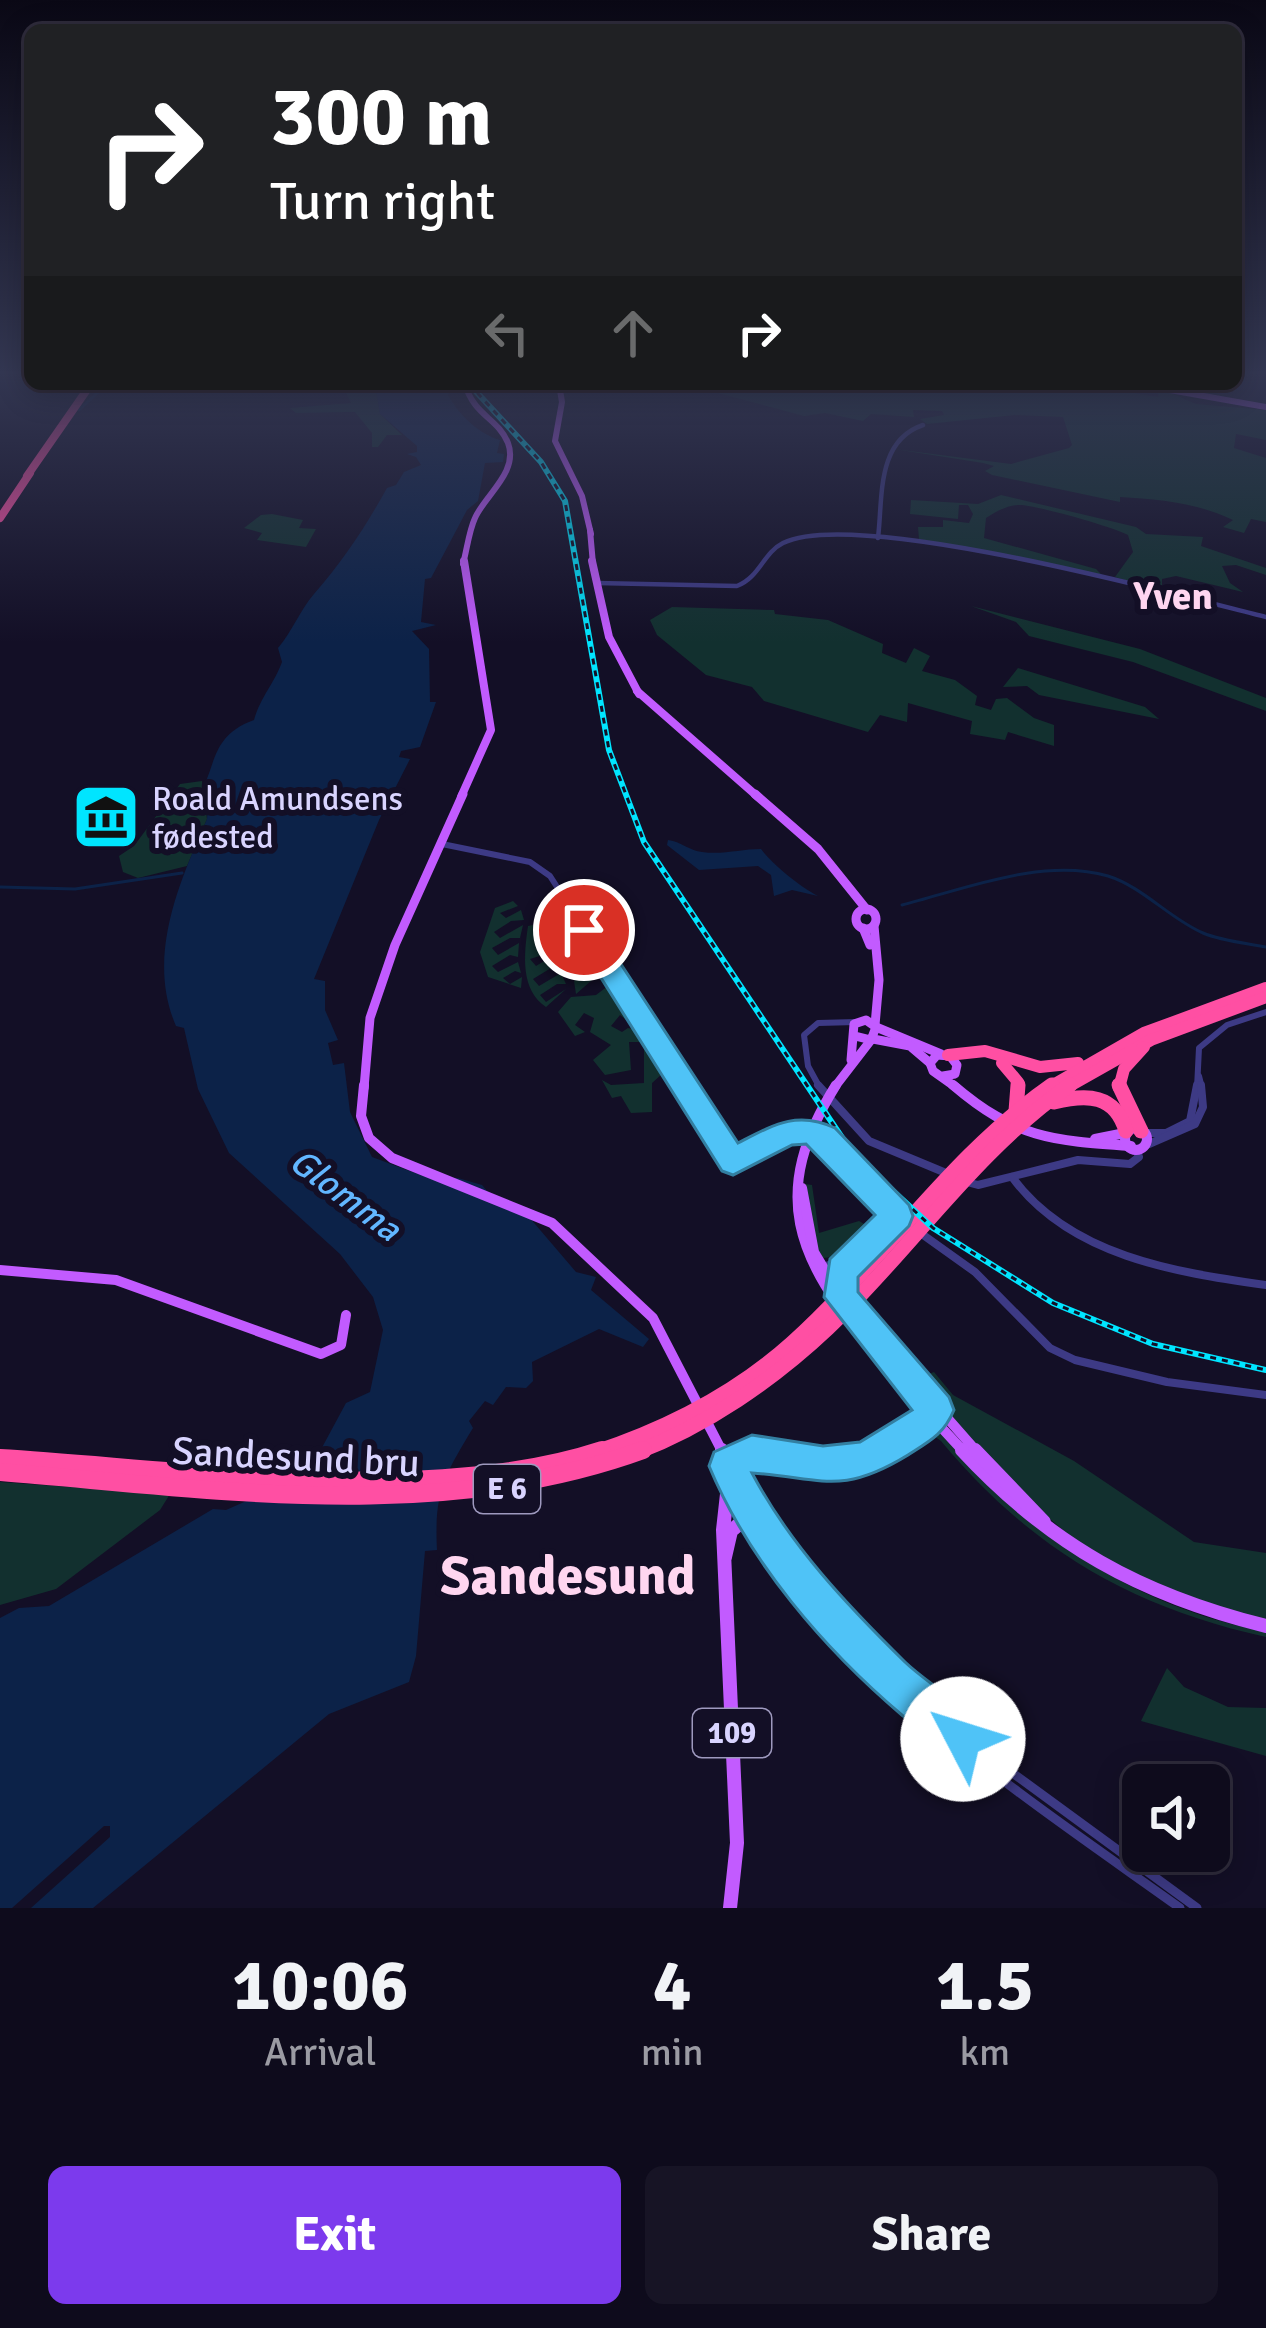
<!DOCTYPE html>
<html lang="en">
<head>
<meta charset="utf-8">
<style>
	:root { --surface:#0e0b1c; --page:#171425; --text:#f1f3f6; --muted:#9b9ba3; --line:#2e2b3b; --accent:#7c3aed }
	body { margin:0; font-family:Signika,sans-serif; background:var(--page); color:var(--text); height:100vh; display:flex; flex-direction:column; font-size:45px; white-space:nowrap }
	* { box-sizing:border-box; margin:0 }
	p { font-size:39px; color:var(--muted) }
	.icon { flex:none; width:66px; height:66px; fill:none; stroke:currentColor; stroke-width:2; stroke-linecap:round; stroke-linejoin:round }
	.map { position:relative; height:1908px; overflow:hidden }
	.details { display:flex; flex-direction:column; background:var(--surface); flex:1 }
	.details>* { flex:none }
	.guide { position:absolute; left:24px; top:24px; width:1218px; height:366px; border-radius:18px; box-shadow:0 6px 30px #0003,0 0 0 3px var(--line); background:#202124; color:#fff; overflow:hidden }
	.controls { position:absolute; left:1122px; top:1764px; display:grid; gap:24px }
	.controls a { display:grid; place-items:center; width:108px; height:108px; border-radius:18px; background:var(--surface); box-shadow:0 6px 30px #0003,0 0 0 3px var(--line); font-size:60px }
	.pin { position:absolute; display:grid; place-items:center; width:102px; height:102px; color:#fff; margin:-51px; border:6px solid #fff; border-radius:50%; box-shadow:0 3px 12px #0007 }
	.me { position:absolute; width:132px; margin:-66px; rotate:310deg; stroke-linejoin:round; filter:drop-shadow(0 0 9px #0008) }
	.turn { display:flex; align-items:center; gap:42px; height:252px; padding:0 48px; font-size:54px }
	.turn .icon { width:156px; height:156px; stroke-width:2.5 }
	.turn b { display:block; font-size:84px; line-height:102px }
	.lanes { display:flex; align-items:center; height:114px; padding:0 48px; background:#0003; justify-content:center; gap:60px; direction:ltr }
	.lanes .off { opacity:.35 }
	.eta { display:flex; justify-content:space-evenly; align-items:center; height:204px; text-align:center }
	.eta b { font-size:72px; font-weight:700; line-height:84px }
	.primary-button { display:flex; gap:24px; margin-top:auto; padding:24px 48px }
	.primary-button a { flex:1; height:138px; border-radius:18px; background:var(--accent); color:#fff; font-size:48px; font-weight:700; line-height:138px; text-align:center }
	.primary-button a+a { background:var(--page); color:var(--text) }
	.map>svg:first-child { display:block }
	.green { fill:#12302f }
	.water { fill:#0c2248 }
	.pier { fill:#130f26 }
	.lines { fill:none; stroke-linecap:round; stroke-linejoin:round }
	.stream { stroke:#0c2248; stroke-width:3 }
	.minor-far3 { stroke:#3d3a85; stroke-width:4.5 }
	.minor-far2 { stroke:#3d3a85; stroke-width:6 }
	.minor-far1 { stroke:#3d3a85; stroke-width:8 }
	.minor { stroke:#3d3a85; stroke-width:9 }
	.major-far4 { stroke:#c25bff; stroke-width:6 }
	.major-far3 { stroke:#c25bff; stroke-width:8 }
	.major-far2 { stroke:#c25bff; stroke-width:9 }
	.major-far1 { stroke:#c25bff; stroke-width:10 }
	.major { stroke:#c25bff; stroke-width:14 }
	.highway-far3 { stroke:#ff4fa3; stroke-width:8 }
	.highway-far2 { stroke:#ff4fa3; stroke-width:12 }
	.highway-far1 { stroke:#ff4fa3; stroke-width:15 }
	.highway { stroke:#ff4fa3; stroke-width:18 }
	.rail-casing { stroke:#00e5ff; stroke-width:6 }
	.rail { stroke:#130f26; stroke-width:3; stroke-dasharray:6; stroke-linecap:butt }
	.route { fill:#4fc3f7; stroke:#337fa1; stroke-width:3 }
	.labels { text-anchor:middle; stroke-width:12; stroke-linejoin:round; paint-order:stroke }
	.shield { fill:#130f26; stroke:#9e99be; stroke-width:3 }
	.shield-label { font-size:30px; font-weight:bold; fill:#d9d4ff }
	.poi-label { font-size:33px; fill:#d9d4ff; stroke:#130f26; text-anchor:start }
	.water-label { font-size:36px; font-style:italic; fill:#62b6ff; stroke:#130f26 }
	.far-district-label { font-size:39px; font-weight:bold; fill:#ffd6f0; stroke:#130f26 }
	.near-street-label { font-size:39px; fill:#d9d4ff; stroke:#130f26 }
	.near-district-label { font-size:54px; font-weight:bold; fill:#ffd6f0; stroke:#130f26 }
</style>
</head>
<body>
<div class="map">
<svg width="1266" height="1908" viewBox="0 0 1266 1908">
	<rect width="100%" height="100%" fill="#130f26"/>
	<g class="green">
		<polygon points="342,384 375,384 380,414 402,435 387,435 378,447 372,447 372,433 355,412 296,413 290,408 351,403"/>
		<path d="M662,384h412l84,13 1,-9 37,16 70,6v30l-30,-6 -2,14 32,10v64l-15,-3 -7,14 -21,-6 10,-7c-35,-17 -75,-21 -113,-23v5l-128,-27 -7,-4 9,-5 -11,-3 -89,-14 117,15 58,-16 3,-3 -9,-28 -48,-2 -88,9 -7,-5 24,-4 -2,-4 -29,-1 1,7 -43,-3 -8,7 -38,-8 -21,3 -109,-29 -20,5 -17,-6z"/>
		<path d="M1001,495l135,32 10,7 57,3 -2,9 65,22v7l-30,-10 -14,1 8,17 13,9 -67,-16 -14,3v12l-47,-14 18,-25 -5,-17c-18,-9 -86,-28 -106,-30 -13,-1 -25,6 -36,13l-2,20 112,31 6,6 -183,-36 -1,-12h25v-7l26,3 4,-9 -5,-9h-9l-1,14 -48,-5 1,-14 67,4z"/>
		<polygon points="272,514 303,520 299,528 316,529 306,547 257,540 262,533 244,528 261,515"/>
		<polygon points="971,606 1140,649 1266,698 1266,711 1133,662 1029,636 1016,622"/>
		<polygon points="672,607 774,610 775,614 828,620 883,644 882,653 906,663 914,648 930,656 922,671 955,680 977,696 975,705 991,710 996,699 1007,698 1034,718 1054,725 1054,746 1008,732 1005,740 970,734 972,721 908,703 907,722 880,715 868,732 764,701 752,687 706,675 657,635 650,620"/>
		<polygon points="1018,668 1145,707 1159,719 1039,695 1027,686 1003,687"/>
		<polygon points="202,781 207,819 187,866 138,878 123,872 119,856 134,846 180,784"/>
		<polygon points="513,901 518,906 500,913 506,918 521,910 524,920 511,921 494,932 500,938 523,925 520,938 510,938 492,948 498,955 519,943 518,957 510,955 492,966 498,972 518,962 521,973 515,971 503,978 510,984 522,977 521,988 488,977 480,952 495,908"/>
		<polygon points="568,909 643,1024 634,1026 620,1015 611,1026 622,1032 628,1028 646,1032 642,1035 662,1074 652,1083 652,1112 631,1113 621,1096 612,1098 602,1080 611,1085 644,1083 644,1042 629,1042 631,1070 605,1075 593,1060 611,1045 590,1032 594,1018 584,1013 575,1025 585,1032 575,1036 558,1012 571,997 596,995 612,983 599,974 576,994 574,981 597,967 598,959 588,956 569,977 564,961 586,949 577,939 559,953 554,944 576,932 574,927 567,922 549,937 544,929 569,913"/>
		<path d="M533,925l16,28 -19,6 6,7 15,-9 8,13 -8,-2 -18,11 6,7 22,-13 5,11h-9l-17,11 6,7 20,-13 -20,18c-26,-17 -22,-53 -18,-81z"/>
		<polygon points="805,1184 812,1185 819,1233 859,1221 873,1229 872,1238 844,1256 823,1258 815,1246"/>
		<path d="M887,1338l33,39 14,-5 19,23 121,66 120,81 72,11v67c-30,-8 -62,-13 -90,-24 -127,-48 -205,-158 -291,-256z"/>
		<path d="M929,1427c30,14 49,50 74,72 78,68 161,113 263,133v5c-136,-30 -236,-89 -325,-196l-10,-7 -16,1z"/>
		<polygon points="0,1482 170,1494 160,1510 56,1589 0,1605"/>
		<polygon points="1167,1668 1184,1687 1228,1707 1266,1708 1266,1756 1141,1721"/>
	</g>
	<g class="water">
		<path d="M375,384h78l-5,11c11,20 31,39 52,45l-3,13 7,1 -1,8 -18,1 -7,38 -11,9 -36,68 -6,1 -4,43 15,3 -24,6 17,18 1,53h6l-16,45 -19,4 -2,6 11,2 -31,61 -65,159 11,2v29l13,30 -10,3 5,22 11,-2 6,49 22,45 62,23 24,-2 24,7 16,19 31,13 47,55 20,5 -5,13 58,49 -6,8 -44,-18 -67,33 1,19 -7,7 -20,-1 -13,18 -8,-4 -16,20 4,7c-29,48 -39,64 -36,122l-12,1 -9,105 -7,26 -80,32 -236,194h-93v-290l19,-10 30,-2 164,-97 13,1 63,-28 29,-27 28,-52 24,-11 13,-62 -10,-33 -33,-43 -111,-101 -31,-64 -14,-61 -8,-2c-30,-69 3,-143 31,-207l1,-12 -12,-8c22,-29 11,-62 58,-79 7,-24 20,-36 28,-58l-4,-14c14,-16 22,-38 36,-54 30,-34 53,-70 73,-106l9,-3 8,-13 17,-7 -5,-8 -9,-3 10,-2v-6l-37,-32z"/>
		<path d="M668,840c14,2 22,11 34,12 21,3 39,-3 59,-3 11,15 39,38 57,47l-26,-6 -18,6 -3,-21 -13,-9 -59,4 -32,-25z"/>
	</g>
	<polygon class="pier" points="104,1826 110,1826 110,1837 31,1908 12,1908"/>
	<g class="lines">
		<g class="stream">
			<polyline points="79,410 107,384"/>
			<polyline points="0,887 75,889 182,873"/>
			<path d="M902,905c63,-16 141,-48 206,-29 35,11 62,43 95,57 19,8 43,10 63,14"/>
		</g>
		<g class="minor-far3">
			<path d="M878,538c5,-41 -2,-97 45,-113"/>
			<path d="M597,583l140,3c23,-9 26,-33 46,-43 72,-36 394,52 483,74"/>
		</g>
		<g class="minor-far2">
			<polyline points="442,844 530,862 550,876 686,1088"/>
			<polyline points="1199,1076 1202,1088"/>
			<polyline points="820,1088 808,1066 804,1035 818,1023 856,1022"/>
			<polyline points="1197,1088 1199,1048 1227,1025 1266,1012"/>
		</g>
		<g class="minor-far1">
			<path d="M684,1085l49,76c29,-17 57,-38 91,-23l79,82"/>
			<polyline points="818,1085 869,1141 946,1173"/>
			<polyline points="1144,1133 1166,1133 1190,1121 1197,1085"/>
			<polyline points="1149,1144 1195,1124 1203,1107 1201,1085"/>
			<path d="M1012,1177c58,79 162,95 254,108"/>
			<polyline points="963,1181 978,1185 1078,1160 1130,1164 1139,1157 1136,1149"/>
			<polyline points="919,1232 975,1272 1050,1348 1075,1360 1167,1382 1266,1395"/>
			<polyline points="824,1267 856,1254"/>
			<polyline points="826,1273 845,1266 897,1216"/>
		</g>
		<g class="minor">
			<path d="M731,1489c88,175 294,308 449,419"/>
			<polyline points="754,1515 848,1637 932,1714 1197,1908"/>
		</g>
		<g class="major-far4">
			<polyline points="559,384 562,402 555,441 582,496 591,534"/>
			<polyline points="1136,384 1266,407"/>
			<polyline points="590,530 593,564"/>
			<path d="M463,564c4,-15 6,-33 12,-46 10,-23 44,-46 33,-75 -10,-25 -34,-27 -43,-59"/>
		</g>
		<g class="major-far3">
			<polyline points="592,561 609,637 639,694"/>
			<polyline points="637,691 758,797"/>
			<polyline points="461,797 491,730 464,561"/>
		</g>
		<g class="major-far2">
			<polyline points="755,794 818,849 867,910"/>
			<circle cx="866" cy="919" r="10"/>
			<polyline points="874,926 879,980 875,1025"/>
			<polyline points="863,928 870,945"/>
			<polyline points="876,1027 941,1054"/>
			<polyline points="873,1039 910,1046 930,1063"/>
			<polyline points="851,1060 854,1024 866,1020 876,1027 871,1040 855,1036"/>
			<polyline points="943,1076 955,1074 957,1065 950,1056 937,1055 930,1063 933,1071 957,1088"/>
			<polyline points="364,1088 370,1018 395,945 463,794"/>
			<polyline points="834,1088 871,1040"/>
		</g>
		<g class="major-far1">
			<polyline points="364,1085 361,1116 369,1138 392,1158 552,1223 653,1318 723,1453"/>
			<path d="M836,1085c-68,109 -40,174 37,264 30,36 60,70 92,104"/>
			<path d="M953,1085c62,53 99,56 178,61"/>
			<circle cx="1136" cy="1139" r="11"/>
			<polyline points="1095,1139 1125,1133"/>
			<polyline points="802,1188 814,1252 841,1297 978,1453"/>
			<polyline points="0,1270 116,1280 321,1354 341,1345 346,1315"/>
			<polyline points="903,1434 930,1410"/>
			<polyline points="733,1453 753,1453"/>
			<polyline points="876,1453 933,1416"/>
		</g>
		<g class="major">
			<polyline points="722,1450 752,1513 731,1531 725,1557"/>
			<path d="M962,1450c88,95 179,145 304,176"/>
			<polyline points="975,1450 1044,1522"/>
			<polyline points="722,1456 742,1451 844,1464 883,1450"/>
			<polyline points="719,1459 728,1485 723,1530 737,1843 730,1908"/>
		</g>
		<g class="highway-far3">
			<polyline points="27,476 91,384"/>
			<polyline points="0,518 30,473"/>
		</g>
		<g class="highway-far2">
			<polyline points="948,1055 985,1051 1040,1067 1078,1063"/>
			<polyline points="1002,1063 1018,1082 1018,1088"/>
			<polyline points="1048,1088 1144,1033 1266,988"/>
			<polyline points="1066,1088 1151,1040 1266,997"/>
			<polyline points="1119,1088 1124,1069 1144,1047"/>
		</g>
		<g class="highway-far1">
			<polyline points="1119,1085 1141,1131"/>
			<path d="M1054,1102c33,-8 61,-8 72,29"/>
			<polyline points="1016,1111 1018,1085"/>
			<path d="M593,1453c73,-24 141,-58 199,-110 91,-82 158,-187 260,-258"/>
			<path d="M635,1453c71,-27 138,-73 193,-125 84,-80 146,-176 242,-243"/>
		</g>
		<g class="highway">
			<path d="M0,1458c182,11 429,49 602,-8"/>
			<path d="M0,1472c213,17 437,53 643,-22"/>
		</g>
		<defs>
			<polyline id="rail" points="469,384 541,462 565,501 609,750 644,842 853,1154 933,1228 1053,1303 1153,1344 1266,1370"/>
		</defs>
		<use href="#rail" class="rail-casing"/>
		<use href="#rail" class="rail"/>
	</g>
	<linearGradient id="sky" x2="0" y2="1"><stop stop-color="#0a0815"/><stop offset="0.58" stop-color="#333752"/><stop offset="1" stop-color="#333752" stop-opacity="0"/></linearGradient>
	<rect width="1266" height="643" fill="url(#sky)"/>
	<path class="route" d="M584,920l10,3 144,220c35,-18 59,-33 97,-15l74,77 4,11 -4,10 -51,51v15l91,105 5,13c-10,24 -24,31 -46,45 -67,41 -85,23 -156,18 38,72 96,133 153,189 26,25 66,44 80,77l-7,16 -15,6c-23,-9 -41,-28 -60,-45 -79,-67 -154,-154 -194,-250l5,-14 38,-17 71,11 37,-4 52,-32 -88,-113 6,-38 45,-44 -69,-71 -14,1 -59,30 -11,-4 -151,-241z"/>
	<defs>
		<symbol id="museum-square" viewBox="-11 -11 22 22"><rect x="-9" y="-9" width="18" height="18" rx="4" fill="#00e5ff" stroke="#130f26"/><path d="M0-6L6-3V-2H-6V-3ZM-5-1h2V3h-2ZM-1-1h2V3h-2ZM3-1h2V3H3ZM-6 4H6V6H-6Z" fill="#111"/></symbol>
	</defs>
	<g fill-rule="evenodd">
		<use href="#museum-square" x="68" y="779" width="76" height="76"/>
	</g>
	<g class="labels">
		<g class="shield">
			<rect x="474" y="1465" width="66" height="48" rx="9"/>
			<rect x="693" y="1709" width="78" height="48" rx="9"/>
		</g>
		<g class="shield-label">
			<text x="507" y="1499">E 6</text>
			<text x="732" y="1743">109</text>
		</g>
		<g class="poi-label">
			<text x="152" y="810">Roald Amundsens<tspan x="152" dy="38">fødested</tspan></text>
		</g>
		<g class="water-label">
			<text transform="translate(346 1194) rotate(37)" y="13">Glomma</text>
		</g>
		<g class="far-district-label">
			<text x="1173" y="609">Yven</text>
		</g>
		<g class="near-street-label">
			<text transform="translate(296 1456) rotate(3)" y="14">Sandesund bru</text>
		</g>
		<g class="near-district-label">
			<text x="568" y="1594">Sandesund</text>
		</g>
	</g>
</svg>
<div class="controls">
<a><svg class="icon" aria-label="sound" viewBox="0 0 24 24"><path d="M4 9h4l5-4v14l-5-4H4zM17 9q2 3 0 6"/></svg></a>
</div>
<div class="pin" style="left:584px;top:930px;background:#d93025"><svg class="icon" aria-label="arrive" viewBox="0 0 24 24"><path d="M6 21V4h12l-3 4 3 4H6"/></svg></div>
<svg class="me" style="left:963px;top:1739px" viewBox="-20 -20 40 40"><circle r="19" fill="#fff"/><path d="M0-13L10 11 0 6-10 11z" fill="#4fc3f7"/></svg>
<div class="guide">
<div class="turn"><svg class="icon" aria-label="right" viewBox="0 0 24 24"><path d="M7 20v-9h11M14 6l5 5-5 5"/></svg><div><b>300 m</b>Turn right</div></div>
<div class="lanes"><svg class="icon off" aria-label="left" viewBox="0 0 24 24"><path d="M17 20v-9H6M10 6l-5 5 5 5"/></svg><svg class="icon off" aria-label="ahead" viewBox="0 0 24 24"><path d="M12 20V5M6 11l6-6 6 6"/></svg><svg class="icon" aria-label="right" viewBox="0 0 24 24"><path d="M7 20v-9h11M14 6l5 5-5 5"/></svg></div>
</div>
</div>
<section class="details">
<div class="eta">
<div><b>10:06</b><p>Arrival</p></div>
<div><b>4</b><p>min</p></div>
<div><b>1.5</b><p>km</p></div>
</div>
<div class="primary-button"><a>Exit</a><a>Share</a></div>
</section>
</body>
</html>
